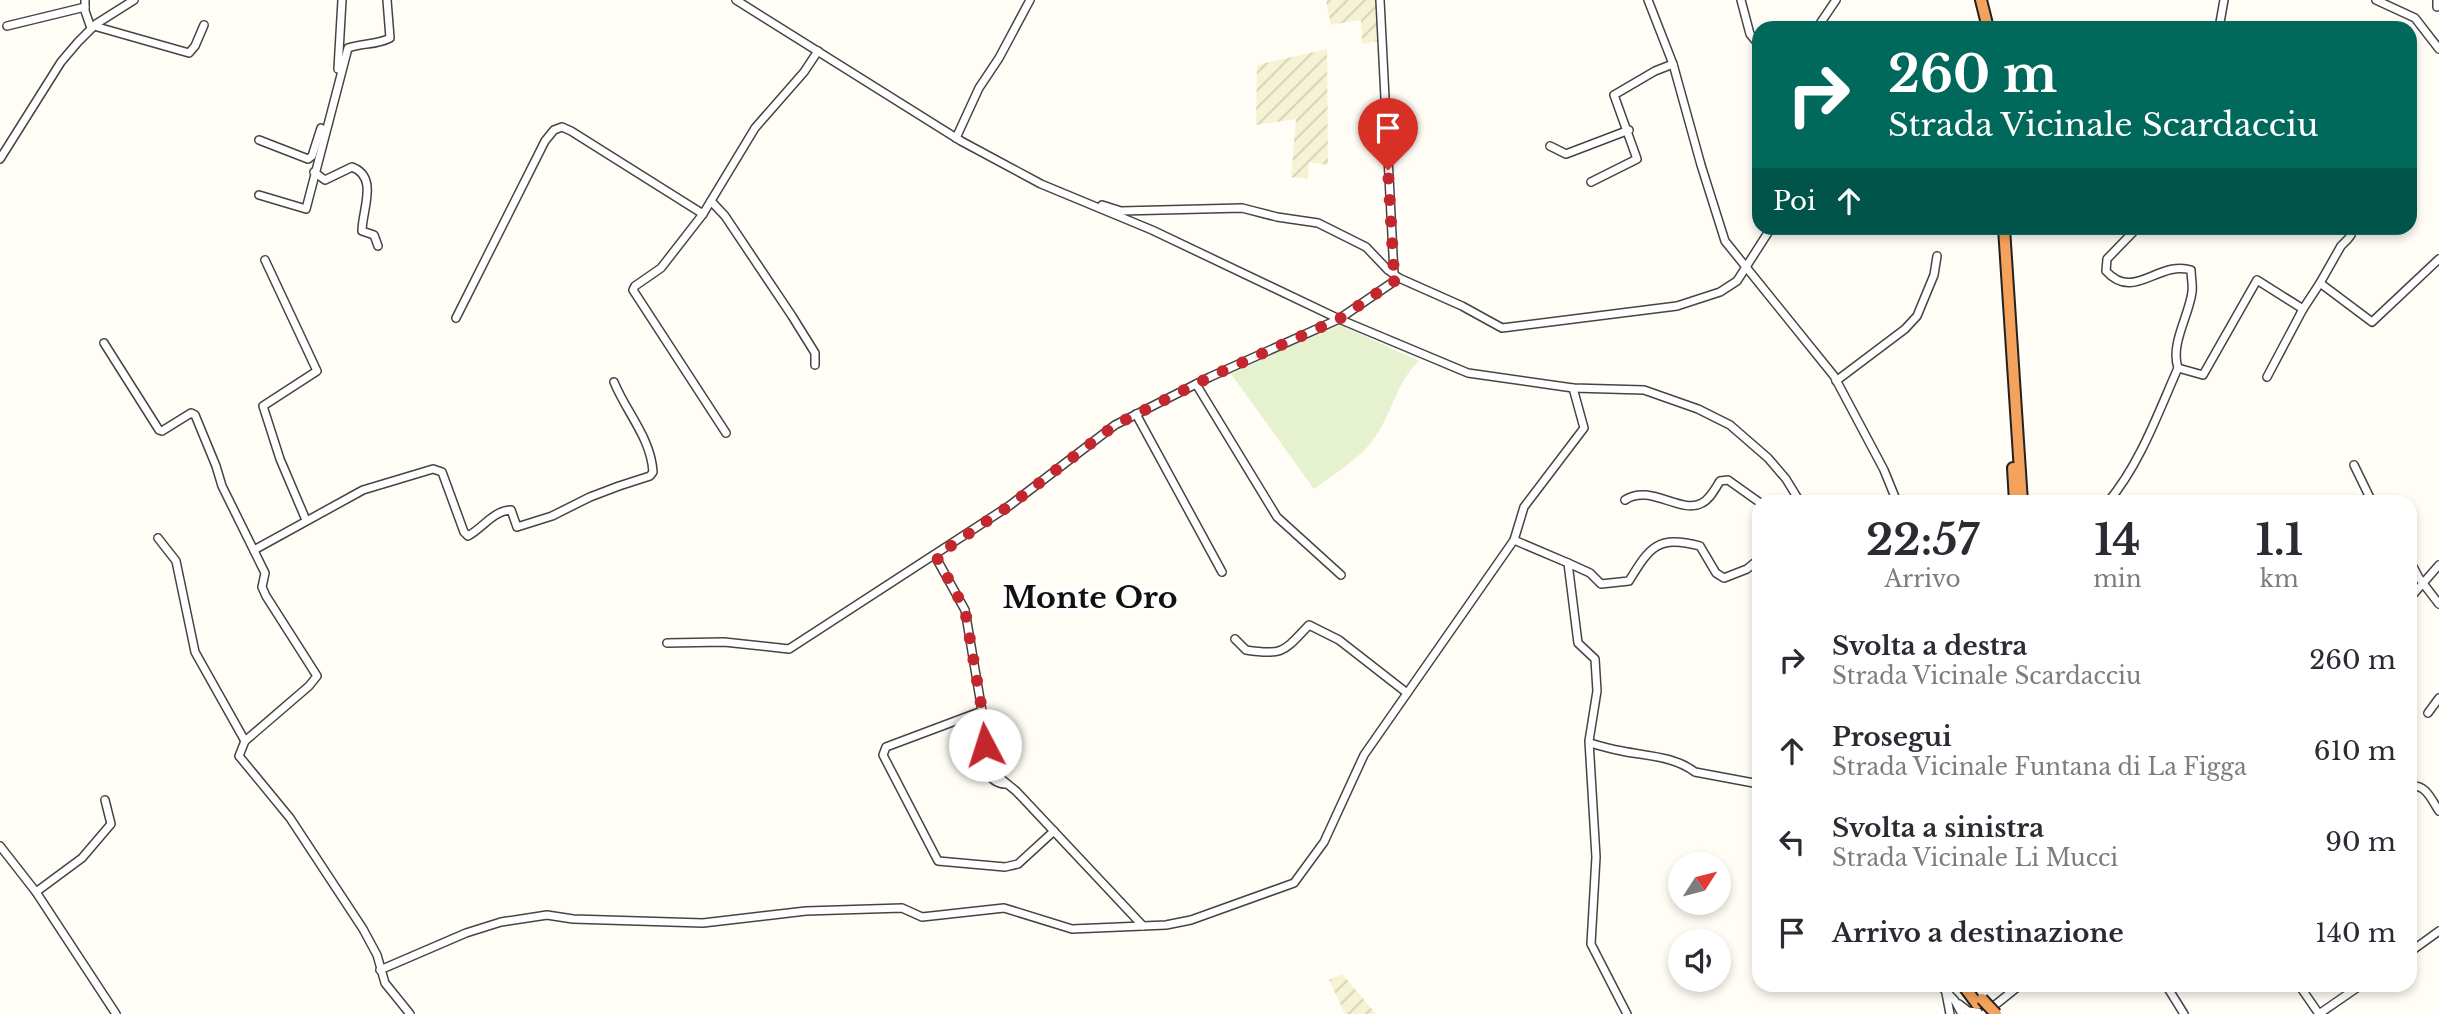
<!DOCTYPE html>
<html lang="it">
<head>
<meta charset="utf-8">
<style>
	:root { --surface:#fff; --page:#f7f7f7; --text:#2b2b33; --muted:#7c7c81 }
	body { margin:0; font-family:"Libre Baskerville",serif; background:var(--page); color:var(--text); height:100vh; display:flex; flex-direction:column; font-size:26px; white-space:nowrap }
	* { box-sizing:border-box; margin:0 }
	p { font-size:23px; color:var(--muted) }
	.icon { flex:none; width:38px; height:38px; fill:none; stroke:currentColor; stroke-width:2; stroke-linecap:round; stroke-linejoin:round }
	.map { position:relative; flex:1; overflow:hidden }
	.side { position:absolute; left:1752px; top:495px; width:665px; height:497px; display:flex; flex-direction:column; background:var(--surface); border-radius:21px; box-shadow:0 4px 10px #0003 }
	.side>* { flex:none }
	.banner { position:absolute; left:1752px; top:21px; width:665px; height:214px; border-radius:21px; box-shadow:0 4px 10px #0003; background:#00695c; color:#fff; overflow:hidden }
	.needle { width:46px; rotate:54deg }
	.tools { position:absolute; left:1668px; top:852px; display:grid; gap:14px }
	.tools a { display:grid; place-items:center; width:63px; height:63px; border-radius:50%; background:var(--surface); box-shadow:0 4px 10px #0003; font-size:35px }
	.pin { position:absolute; display:grid; place-items:center; width:60px; height:60px; color:#fff; margin:-72px -30px; border-radius:50% 50% 50% 0; rotate:-45deg; box-shadow:0 0 7px #0007 }
	.pin .icon { rotate:45deg }
	.me { position:absolute; width:77px; margin:-38px; rotate:355deg; stroke-linejoin:round; filter:drop-shadow(0 0 5px #0008) }
	.turn { display:flex; align-items:center; gap:24px; height:147px; padding:0 21px; font-size:32px }
	.turn .icon { width:91px; height:91px; stroke-width:2.5 }
	.turn b { display:block; font-size:49px; line-height:60px }
	.then { display:flex; align-items:center; height:66px; padding:0 21px; background:#0003; gap:14px; font-size:26px }
	.eta { display:flex; justify-content:space-evenly; align-items:center; height:119px; text-align:center }
	.eta b { font-size:42px; font-weight:700; line-height:49px }
	ul { padding:0; list-style:none }
	li { display:flex; align-items:center; gap:21px; height:91px; padding:0 21px }
	li div { flex:1 }
	li b { display:block; font-size:26px }
	li em { font-style:normal }
	.map>svg:first-child { display:block }
	.farmland { fill:url(#farmland-furrows) }
	.pitch { fill:#e6f2cf }
	.lines { fill:none; stroke-linecap:round; stroke-linejoin:round }
	.minor-casing { stroke:#444; stroke-width:10 }
	.highway-casing { stroke:#222; stroke-width:14 }
	.minor { stroke:#fff; stroke-width:7 }
	.highway { stroke:#f5a25d; stroke-width:10 }
	.highway-bridge-casing { stroke:#222; stroke-width:14; stroke-linecap:butt }
	.highway-bridge { stroke:#f5a25d; stroke-width:10 }
	.route { stroke:#c4262e; stroke-width:12; stroke-dasharray:0 21.6 }
	.labels { text-anchor:middle; stroke-width:7; stroke-linejoin:round; paint-order:stroke }
	.district-label { font-size:30px; font-weight:bold; fill:#111; stroke:#fff }
</style>
</head>
<body>
<div class="map">
<svg width="2439" height="1014" viewBox="0 0 2439 1014">
	<defs>
		<pattern id="farmland-furrows" width="10" height="10" patternUnits="userSpaceOnUse" patternTransform="scale(1.75)"><rect width="10" height="10" fill="#f6f3d4"/><path d="M-1 1l2-2M0 10L10 0M9 11l2-2" fill="none" stroke="#d2cfb5"/></pattern>
	</defs>
	<rect width="100%" height="100%" fill="#fffdf5"/>
	<g class="farmland">
		<polygon points="1326,0 1376,0 1379,41 1362,44 1361,20 1331,25"/>
		<polygon points="1327,49 1328,165 1309,162 1308,179 1291,177 1296,119 1256,125 1257,65"/>
		<polygon points="1342,974 1376,1014 1345,1014 1329,980"/>
	</g>
	<path class="pitch" d="M1340,325l79,36c-23,21 -27,54 -46,79 -15,20 -39,34 -59,49l-83,-115 92,-44z"/>
	<g class="lines">
		<defs>
			<g id="minor">
				<polyline points="85,0 85,11 91,28"/>
				<polyline points="736,0 961,141 1041,184 1152,230 1339,319 1468,373 1573,388 1644,390 1698,409 1730,425 1768,458 1786,479 1800,502"/>
				<polyline points="1380,0 1394,274"/>
				<polyline points="1648,0 1673,64 1701,165 1725,241 1834,376 1884,470 1897,502"/>
				<polyline points="1741,0 1750,34 1759,45"/>
				<polyline points="2376,0 2415,18 2439,49"/>
				<polyline points="2437,0 2437,7"/>
				<polyline points="7,26 85,7"/>
				<polyline points="94,26 189,53 195,46 204,25"/>
				<polyline points="1817,28 1836,0"/>
				<polyline points="2219,28 2224,0"/>
				<polyline points="338,69 342,0"/>
				<polyline points="956,138 979,88 999,58 1030,0"/>
				<polyline points="259,140 308,159 312,156 321,128"/>
				<polyline points="1550,146 1566,154 1629,130"/>
				<polyline points="0,159 61,62 78,42 96,24 134,0"/>
				<path d="M314,172l11,8 27,-13c27,10 10,43 10,64l12,4 4,11"/>
				<polyline points="1591,182 1637,159 1614,95 1655,71 1673,64"/>
				<path d="M259,195l47,14 42,-161c14,-5 29,-3 42,-10l-3,-38"/>
				<polyline points="711,201 725,216 792,316 815,353 815,365"/>
				<polyline points="1102,205 1121,211 1242,208 1277,217 1318,223 1366,247 1388,270 1399,278 1462,306 1502,328 1677,306 1720,292 1737,281 1771,228"/>
				<polyline points="703,214 661,268 635,286 633,290 726,433"/>
				<path d="M2137,228l-30,31 -1,12c28,31 52,-11 85,-1 0,7 2,15 1,22 -3,24 -22,52 -14,76"/>
				<polyline points="265,260 317,371 263,406 280,459 306,520"/>
				<polyline points="2320,283 2341,246 2348,239 2351,235 2349,228"/>
				<polyline points="456,318 545,141 554,130 562,127 571,131 703,214 755,128 804,72 818,51"/>
				<polyline points="104,343 159,430 162,431 191,413 195,415 216,466 222,486 265,573 262,587 266,596 317,676 309,686 245,741 239,756 290,818 363,929 377,955 385,983 410,1014"/>
				<polyline points="2178,368 2203,375 2257,280 2303,309 2320,283 2372,322 2439,259"/>
				<polyline points="2267,377 2303,309"/>
				<polyline points="1836,381 1905,329 1917,316 1934,275 1937,256"/>
				<polyline points="1196,384 1277,517 1341,575"/>
				<polyline points="1136,414 1222,572"/>
				<polyline points="2354,465 2372,502"/>
				<path d="M1625,500c25,-17 56,15 77,3 8,-4 13,-14 18,-22l8,-1 31,22"/>
				<path d="M2108,502c32,-38 50,-89 70,-134"/>
				<polyline points="158,538 176,561 195,652 245,741"/>
				<polyline points="1514,540 1568,563 1578,643 1595,659 1597,691 1589,741 1596,857 1591,944 1627,1014"/>
				<path d="M254,550l109,-60 70,-21 9,3 22,60 4,4c16,-9 25,-25 43,-26l6,17 35,-11 38,-19 29,-11 31,-10 3,-4c-2,-34 -27,-60 -39,-90"/>
				<polyline points="935,556 965,610 982,711 985,745 1000,778 1016,791 1143,926"/>
				<polyline points="2410,561 2419,578 2439,604"/>
				<path d="M1568,563l22,10 11,11 28,-3c21,-34 28,-46 71,-35l16,27 8,5 23,-9 12,-10"/>
				<polyline points="2410,598 2439,565"/>
				<path d="M1235,639l11,11c38,6 38,1 63,-25l30,15 68,53"/>
				<polyline points="667,643 724,642 789,649 1009,506 1115,425 1210,377 1339,319 1399,278"/>
				<polyline points="982,711 886,747 883,755 938,861 1005,867 1018,864 1054,831"/>
				<polyline points="2428,713 2439,698"/>
				<path d="M1590,743c10,3 21,6 32,8 24,5 52,5 73,21l64,12"/>
				<path d="M982,747c2,15 4,36 23,37"/>
				<path d="M2410,786c16,-2 21,13 29,25"/>
				<polyline points="0,846 36,892 116,1014"/>
				<polyline points="36,892 82,858 111,824 105,800"/>
				<polyline points="2410,952 2439,931"/>
				<polyline points="380,970 466,933 501,922 547,915 573,919 703,923 806,911 902,908 922,917 1004,908 1072,929 1166,925 1191,920 1294,883 1324,842 1364,755 1514,540 1524,507 1584,428 1573,388"/>
				<polyline points="1940,985 1955,1001 1962,1014"/>
				<polyline points="2166,985 2184,1014"/>
				<polyline points="2299,985 2319,1014 2361,985"/>
				<polyline points="1946,993 1950,1014"/>
				<polyline points="1959,1004 1968,1011 1978,1012"/>
				<polyline points="1984,1014 2020,985"/>
			</g>
			<g id="highway">
				<polyline points="1981,0 1988,28"/>
				<polyline points="2004,228 2022,502"/>
				<polyline points="2013,468 2015,502"/>
				<polyline points="1963,985 1977,1004"/>
			</g>
		</defs>
		<use href="#minor" class="minor-casing"/>
		<use href="#highway" class="highway-casing"/>
		<use href="#minor" class="minor"/>
		<use href="#highway" class="highway"/>
		<defs>
			<polyline id="highway-bridge" points="1982,999 1996,1014"/>
		</defs>
		<use href="#highway-bridge" class="highway-bridge-casing"/>
		<use href="#highway-bridge" class="highway-bridge"/>
	</g>
	<g class="lines">
		<polyline class="route" points="985,745 982,710 965,610 936,556 1009,506 1115,425 1210,377 1339,319 1399,278 1394,274 1388,170"/>
	</g>
	<g class="labels">
		<g class="district-label">
			<text x="1090" y="608">Monte Oro</text>
		</g>
	</g>
</svg>
<div class="tools">
<a><svg class="needle" viewBox="-14 -14 28 28"><path d="M0-13l5 13h-10z" fill="#e53935"/><path d="M0 13l5-13h-10z" fill="#7c7c81"/></svg></a>
<a><svg class="icon" aria-label="sound" viewBox="0 0 24 24"><path d="M4 9h4l5-4v14l-5-4H4zM17 9q2 3 0 6"/></svg></a>
</div>
<div class="pin" style="left:1388px;top:170px;background:#d93025"><svg class="icon" aria-label="arrive" viewBox="0 0 24 24"><path d="M6 21V4h12l-3 4 3 4H6"/></svg></div>
<svg class="me" style="left:985px;top:745px" viewBox="-20 -20 40 40"><circle r="19" fill="#fff"/><path d="M0-13L10 11 0 6-10 11z" fill="#c4262e"/></svg>
<div class="banner">
<div class="turn"><svg class="icon" aria-label="right" viewBox="0 0 24 24"><path d="M7 20v-9h11M14 6l5 5-5 5"/></svg><div><b>260 m</b>Strada Vicinale Scardacciu</div></div>
<div class="then">Poi<svg class="icon" aria-label="ahead" viewBox="0 0 24 24"><path d="M12 20V5M6 11l6-6 6 6"/></svg></div>
</div>
<section class="side">
<div class="eta">
<div><b>22:57</b><p>Arrivo</p></div>
<div><b>14</b><p>min</p></div>
<div><b>1.1</b><p>km</p></div>
</div>
<ul>
<li><svg class="icon" aria-label="right" viewBox="0 0 24 24"><path d="M7 20v-9h11M14 6l5 5-5 5"/></svg><div><b>Svolta a destra</b><p>Strada Vicinale Scardacciu</p></div><em>260 m</em></li>
<li><svg class="icon" aria-label="ahead" viewBox="0 0 24 24"><path d="M12 20V5M6 11l6-6 6 6"/></svg><div><b>Prosegui</b><p>Strada Vicinale Funtana di La Figga</p></div><em>610 m</em></li>
<li><svg class="icon" aria-label="left" viewBox="0 0 24 24"><path d="M17 20v-9H6M10 6l-5 5 5 5"/></svg><div><b>Svolta a sinistra</b><p>Strada Vicinale Li Mucci</p></div><em>90 m</em></li>
<li><svg class="icon" aria-label="arrive" viewBox="0 0 24 24"><path d="M6 21V4h12l-3 4 3 4H6"/></svg><div><b>Arrivo a destinazione</b></div><em>140 m</em></li>
</ul>
</section>
</div>
</body>
</html>
